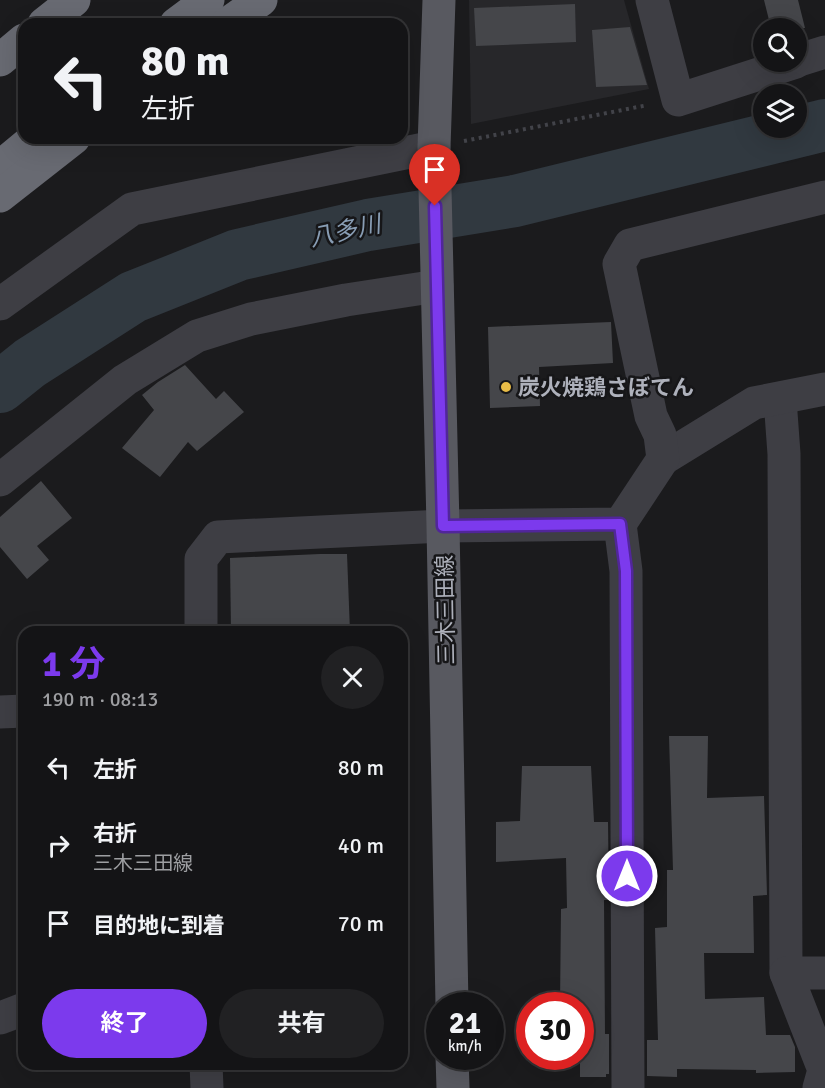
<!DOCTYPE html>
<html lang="ja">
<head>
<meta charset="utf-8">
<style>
	:root { --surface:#141416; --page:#212123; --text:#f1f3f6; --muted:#9d9ea1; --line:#333335; --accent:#7c3aed }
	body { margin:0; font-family:Signika,"Noto Sans JP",sans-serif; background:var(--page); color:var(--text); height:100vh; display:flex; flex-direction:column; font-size:22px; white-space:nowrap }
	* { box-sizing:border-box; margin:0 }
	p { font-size:20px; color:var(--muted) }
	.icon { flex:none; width:33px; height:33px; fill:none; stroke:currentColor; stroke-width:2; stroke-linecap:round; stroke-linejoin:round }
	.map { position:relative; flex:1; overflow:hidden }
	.panel { position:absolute; left:18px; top:626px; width:390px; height:444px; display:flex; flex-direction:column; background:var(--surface); border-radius:18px; box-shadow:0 6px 24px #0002,0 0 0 2px var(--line) }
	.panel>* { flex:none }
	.top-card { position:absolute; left:18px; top:18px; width:390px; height:126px; border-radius:18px; box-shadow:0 6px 24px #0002,0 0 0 2px var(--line); background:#141416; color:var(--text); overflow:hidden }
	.controls { position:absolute; left:753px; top:18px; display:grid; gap:12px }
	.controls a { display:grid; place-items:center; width:54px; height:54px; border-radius:50%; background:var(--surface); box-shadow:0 6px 24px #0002,0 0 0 2px var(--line); font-size:30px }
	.speed { position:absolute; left:426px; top:992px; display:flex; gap:12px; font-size:30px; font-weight:700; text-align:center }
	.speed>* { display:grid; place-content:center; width:78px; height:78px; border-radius:50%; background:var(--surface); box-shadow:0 6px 24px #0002,0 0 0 2px var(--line); line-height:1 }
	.speed small { font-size:15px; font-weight:400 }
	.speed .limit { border:9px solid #d22; background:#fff; color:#111 }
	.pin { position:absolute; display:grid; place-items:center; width:51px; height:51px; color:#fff; margin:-62px -26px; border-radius:50% 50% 50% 0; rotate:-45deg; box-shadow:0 0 6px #0007 }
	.pin .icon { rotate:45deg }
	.me { position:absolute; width:66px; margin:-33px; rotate:0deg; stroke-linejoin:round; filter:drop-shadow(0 0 4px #0008) }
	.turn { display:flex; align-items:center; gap:21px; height:126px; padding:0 24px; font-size:27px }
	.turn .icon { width:78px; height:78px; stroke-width:2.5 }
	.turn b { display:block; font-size:42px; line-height:51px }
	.round { display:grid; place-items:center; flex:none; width:63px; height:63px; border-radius:32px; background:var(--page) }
	.head { display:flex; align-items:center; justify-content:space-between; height:102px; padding:0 24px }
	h1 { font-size:36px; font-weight:700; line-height:45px; color:var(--accent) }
	.button { display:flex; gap:12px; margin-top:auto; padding:12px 24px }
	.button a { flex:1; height:69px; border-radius:36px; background:var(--accent); color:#fff; font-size:24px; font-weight:700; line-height:69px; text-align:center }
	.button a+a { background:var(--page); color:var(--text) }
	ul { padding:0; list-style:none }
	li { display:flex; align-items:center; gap:18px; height:78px; padding:0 24px }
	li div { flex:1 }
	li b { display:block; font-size:22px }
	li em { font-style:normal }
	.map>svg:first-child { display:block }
	.built { fill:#27272a }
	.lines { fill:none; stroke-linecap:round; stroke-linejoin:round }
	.river { stroke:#313940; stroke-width:52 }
	.building { fill:#45464a }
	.path { stroke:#424349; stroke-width:4; stroke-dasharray:3 4.5; stroke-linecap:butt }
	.minor { stroke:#3e3e44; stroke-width:33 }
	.major { stroke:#585960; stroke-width:33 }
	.highway { stroke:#686a72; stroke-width:33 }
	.route-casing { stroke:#51269a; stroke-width:15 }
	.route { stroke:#7c3aed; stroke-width:10 }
	.poi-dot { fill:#e8bc47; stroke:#161618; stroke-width:2 }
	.labels { text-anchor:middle; stroke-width:5; stroke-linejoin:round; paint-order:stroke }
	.poi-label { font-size:22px; font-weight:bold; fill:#aeb1bb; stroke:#161618; text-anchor:start }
	.street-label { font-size:22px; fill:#aeb1bb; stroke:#161618 }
	.water-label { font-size:24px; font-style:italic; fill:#889db4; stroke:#161618 }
</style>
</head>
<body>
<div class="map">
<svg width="825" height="1088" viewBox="0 0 825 1088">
	<rect width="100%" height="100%" fill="#1b1b1d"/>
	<polygon class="built" points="469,0 624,0 649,89 471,124"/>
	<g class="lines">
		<polyline class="river" points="0,387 30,363 133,297 238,255 368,225 515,201 825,125"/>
	</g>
	<g class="building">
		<polygon points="764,0 798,0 805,28 771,28"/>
		<polygon points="575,4 576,42 476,46 474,8"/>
		<polygon points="630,27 647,85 596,87 592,30"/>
		<polygon points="611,322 613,363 539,367 540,406 490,408 488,327"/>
		<polygon points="185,365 216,399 224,391 244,412 197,451 188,442 160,477 122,448 154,410 142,395 158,382"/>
		<polygon points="41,481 72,518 37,546 49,560 27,579 0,547 0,517"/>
		<polygon points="320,554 347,554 350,632 231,632 230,558"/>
		<polygon points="669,736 708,736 707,798 764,796 767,895 753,896 754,953 704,953 705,999 764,997 766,1035 790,1035 795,1047 795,1072 756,1073 756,1070 677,1069 677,1077 647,1076 647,1040 658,1040 655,928 667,927 667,870 673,870"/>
		<polygon points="522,766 591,766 594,822 608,822 609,900 604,900 605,1034 609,1034 609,1074 606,1074 606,1077 580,1077 580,1005 560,1005 561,909 567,908 566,858 496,862 496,822 520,821"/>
	</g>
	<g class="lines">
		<polyline class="path" points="464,141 648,105"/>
		<g class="minor">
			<polyline points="652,0 678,100 796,62"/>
			<polyline points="796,61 825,52"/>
			<polyline points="0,304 132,209 434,147"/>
			<polyline points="780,399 784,454 786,973"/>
			<polyline points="663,459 754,403 825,389"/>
			<polyline points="0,480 125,380 197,336 251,319 346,300 437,286"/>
			<polyline points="620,524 626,571 628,1088"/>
			<polyline points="201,632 201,559 218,537 443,526 620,524 663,459 660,435 651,416 619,264 630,245 825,197"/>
			<polyline points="0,712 24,711"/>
			<polyline points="0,1018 24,1009"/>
			<polyline points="206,1064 207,1088"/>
			<polyline points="819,1088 824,1070 786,973 825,973"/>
		</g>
		<g class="major">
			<polyline points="439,0 434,147 443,526 452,1005"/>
			<polyline points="452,1056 453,1088"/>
		</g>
		<g class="highway">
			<polyline points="44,24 74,0"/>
			<polyline points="176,24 208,0"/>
			<polyline points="227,24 261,0"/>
			<polyline points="0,60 24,40"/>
			<polyline points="0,167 35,138"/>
			<polyline points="0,196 74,138"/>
		</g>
	</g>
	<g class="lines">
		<defs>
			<polyline id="route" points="435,206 443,526 620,524 626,571 627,876"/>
		</defs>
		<use href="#route" class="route-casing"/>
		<use href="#route" class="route"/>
	</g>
	<circle class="poi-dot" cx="506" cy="387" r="6"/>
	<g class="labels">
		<g class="poi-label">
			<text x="518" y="395">炭火焼鶏さぼてん</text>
		</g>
		<g class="street-label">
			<text transform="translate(445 610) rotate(-91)" y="8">三木三田線</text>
		</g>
		<g class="water-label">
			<text transform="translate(345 231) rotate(-12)" y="8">八多川</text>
		</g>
	</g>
</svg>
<div class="controls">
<a><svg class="icon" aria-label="search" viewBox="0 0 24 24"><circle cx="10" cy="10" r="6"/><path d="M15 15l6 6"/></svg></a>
<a><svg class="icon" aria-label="layers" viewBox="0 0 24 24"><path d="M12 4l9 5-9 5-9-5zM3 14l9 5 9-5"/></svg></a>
</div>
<div class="speed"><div>21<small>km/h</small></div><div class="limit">30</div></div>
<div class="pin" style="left:435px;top:206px;background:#d93025"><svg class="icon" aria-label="arrive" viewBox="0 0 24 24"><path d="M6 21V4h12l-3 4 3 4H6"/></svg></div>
<svg class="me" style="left:627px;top:876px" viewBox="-20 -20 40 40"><circle r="17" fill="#7c3aed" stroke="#fff" stroke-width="3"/><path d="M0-11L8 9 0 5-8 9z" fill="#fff"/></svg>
<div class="top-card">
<div class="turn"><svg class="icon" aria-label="left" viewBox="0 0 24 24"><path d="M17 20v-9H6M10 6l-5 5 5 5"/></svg><div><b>80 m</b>左折</div></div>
</div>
<section class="panel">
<div class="head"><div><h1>1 分</h1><p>190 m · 08:13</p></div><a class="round"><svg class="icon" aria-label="close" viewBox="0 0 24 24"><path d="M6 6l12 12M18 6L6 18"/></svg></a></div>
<ul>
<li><svg class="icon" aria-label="left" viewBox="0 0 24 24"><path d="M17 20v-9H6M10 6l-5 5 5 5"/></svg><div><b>左折</b></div><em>80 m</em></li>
<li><svg class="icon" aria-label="right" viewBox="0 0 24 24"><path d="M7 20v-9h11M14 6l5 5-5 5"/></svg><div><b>右折</b><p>三木三田線</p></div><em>40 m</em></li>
<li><svg class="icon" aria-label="arrive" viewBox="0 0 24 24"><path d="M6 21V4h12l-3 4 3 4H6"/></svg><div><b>目的地に到着</b></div><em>70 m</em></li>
</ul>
<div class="button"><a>終了</a><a>共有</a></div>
</section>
</div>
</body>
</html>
